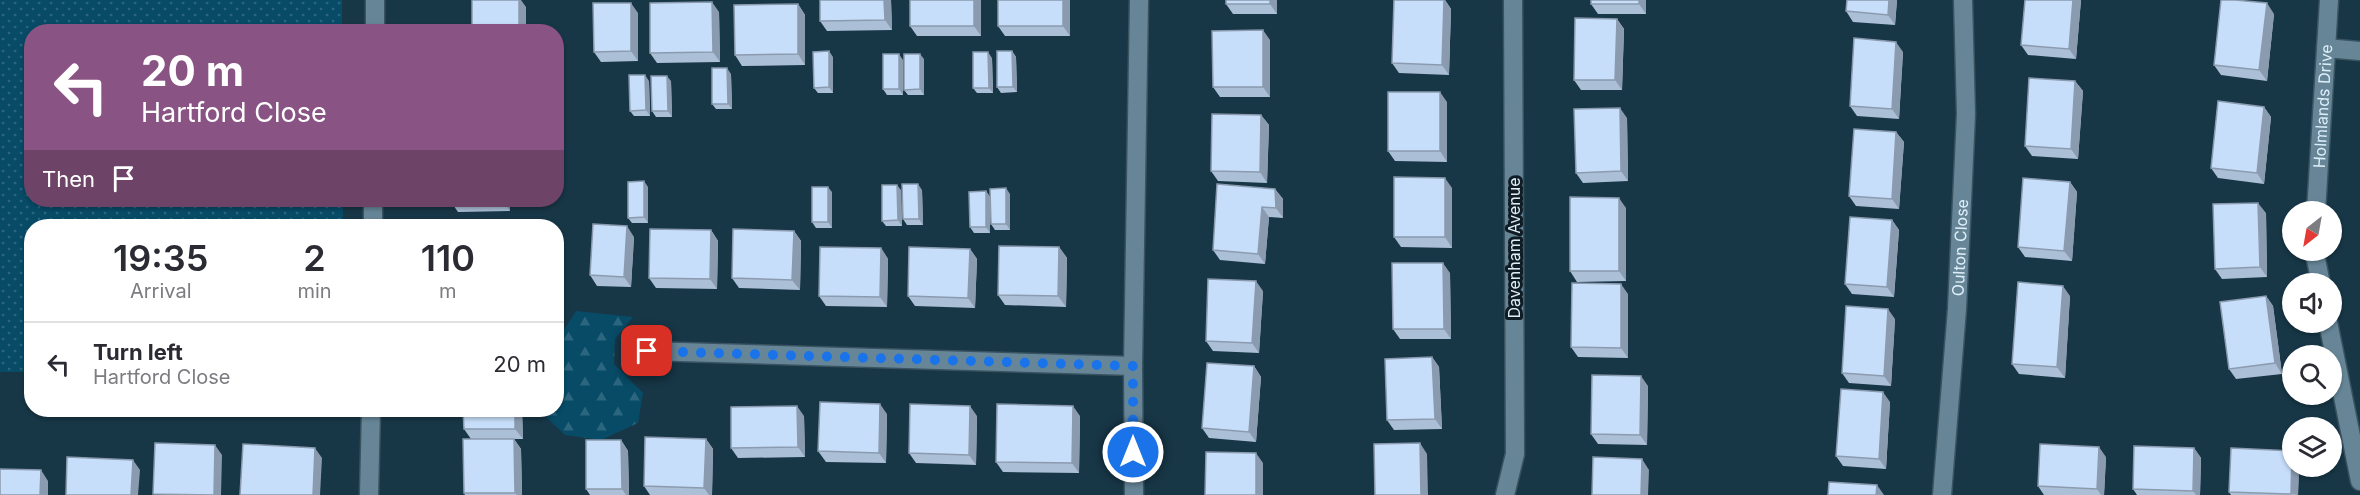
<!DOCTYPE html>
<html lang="en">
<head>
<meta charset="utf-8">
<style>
	:root { --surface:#fff; --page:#f2f2f3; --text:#2b2b33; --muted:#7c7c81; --line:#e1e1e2 }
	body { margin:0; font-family:Inter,sans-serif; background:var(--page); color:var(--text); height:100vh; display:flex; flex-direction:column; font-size:22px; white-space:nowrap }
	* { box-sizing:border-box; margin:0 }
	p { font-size:20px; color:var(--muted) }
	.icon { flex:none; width:33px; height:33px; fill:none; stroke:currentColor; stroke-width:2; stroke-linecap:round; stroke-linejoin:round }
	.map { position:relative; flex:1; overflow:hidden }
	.panel { position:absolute; left:24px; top:219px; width:540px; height:198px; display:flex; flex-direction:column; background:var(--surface); border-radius:24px; box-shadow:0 2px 4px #0004 }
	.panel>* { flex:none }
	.hud { position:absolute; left:24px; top:24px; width:540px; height:183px; border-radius:24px; box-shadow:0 2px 4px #0004; background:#895483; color:#fff; overflow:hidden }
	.needle { width:39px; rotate:211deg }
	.buttons { position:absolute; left:2282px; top:201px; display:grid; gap:12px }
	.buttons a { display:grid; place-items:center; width:60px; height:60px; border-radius:50%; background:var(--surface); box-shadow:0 2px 4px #0004; font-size:30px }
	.pin { position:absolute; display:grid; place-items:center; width:51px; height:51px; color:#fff; margin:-26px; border-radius:12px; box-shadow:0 3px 9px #0006 }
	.me { position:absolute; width:66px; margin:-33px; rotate:0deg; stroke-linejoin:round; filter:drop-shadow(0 0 4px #0008) }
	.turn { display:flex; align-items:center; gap:21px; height:126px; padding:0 18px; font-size:27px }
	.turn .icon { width:78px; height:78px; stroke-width:2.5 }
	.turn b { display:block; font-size:42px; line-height:51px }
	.then { display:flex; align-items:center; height:57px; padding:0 18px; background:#0003; gap:12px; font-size:22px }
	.eta { display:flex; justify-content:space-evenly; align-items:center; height:102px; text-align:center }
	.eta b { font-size:36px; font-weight:600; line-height:42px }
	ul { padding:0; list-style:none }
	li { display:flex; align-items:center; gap:18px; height:84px; padding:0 18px; border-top:2px solid var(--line) }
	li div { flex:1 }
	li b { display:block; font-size:22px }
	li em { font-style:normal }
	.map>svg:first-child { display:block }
	.forest { fill:url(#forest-firs) }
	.park { fill:url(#park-dots) }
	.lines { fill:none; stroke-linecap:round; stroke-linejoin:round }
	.minor-casing { stroke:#395361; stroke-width:21 }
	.minor { stroke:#668698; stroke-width:18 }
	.wall { fill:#abbfd7 }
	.shaded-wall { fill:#8b9baf }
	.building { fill:#c7defa; stroke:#8b9baf; stroke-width:1.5 }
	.route { stroke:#1a73e8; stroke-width:10; stroke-dasharray:0 18 }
	.labels { text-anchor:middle; stroke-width:6; stroke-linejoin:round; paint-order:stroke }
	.street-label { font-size:16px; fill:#ddeef8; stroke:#0f1c23 }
</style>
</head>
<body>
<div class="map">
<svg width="2360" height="495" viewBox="0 0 2360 495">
	<defs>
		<pattern id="forest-firs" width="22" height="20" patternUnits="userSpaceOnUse" patternTransform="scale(1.5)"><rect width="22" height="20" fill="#074b67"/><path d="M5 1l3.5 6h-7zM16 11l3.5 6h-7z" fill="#2b657e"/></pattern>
		<pattern id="park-dots" width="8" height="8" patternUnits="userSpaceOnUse" patternTransform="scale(1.5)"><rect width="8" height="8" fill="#074b67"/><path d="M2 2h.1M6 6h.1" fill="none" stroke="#2b657e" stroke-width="1.8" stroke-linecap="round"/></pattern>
	</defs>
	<rect width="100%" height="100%" fill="#173646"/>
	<polygon class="forest" points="576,311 633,317 615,339 614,364 643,393 638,423 601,440 565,435 543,414 543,410 556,410 557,341"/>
	<polygon class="park" points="0,0 342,0 342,31 32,32 32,200 343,200 343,226 32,226 31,372 0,372"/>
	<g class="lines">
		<defs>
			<g id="minor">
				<polyline points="375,32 375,0"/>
				<polyline points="2326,48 2360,51"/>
				<path id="s1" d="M2316,212l13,-212"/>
				<polyline points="373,226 373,200"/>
				<polyline points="2314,250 2321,284"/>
				<polyline points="2328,322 2360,481"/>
				<polyline points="647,351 1133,366"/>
				<polyline points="369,495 371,410"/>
				<polyline points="1134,495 1133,366 1139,0"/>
				<polyline points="1505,495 1515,454 1513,0"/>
				<path id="s2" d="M1942,495l15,-186 9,-195 -3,-114"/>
			</g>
		</defs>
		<use href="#minor" class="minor-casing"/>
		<use href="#minor" class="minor"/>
	</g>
	<g class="wall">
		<polygon points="820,0 891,0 892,30 827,31 820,21"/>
		<polygon points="910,0 981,0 981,36 917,36 910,26"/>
		<polygon points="998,0 1070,0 1070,36 1005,36 998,26"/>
		<polygon points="1277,0 1277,14 1233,14 1226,4"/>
		<polygon points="1394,0 1445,0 1451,9 1449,75 1399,73 1392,63"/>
		<polygon points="1591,0 1646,0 1646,14 1598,14 1591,4"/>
		<polygon points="1897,0 1895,25 1853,22 1846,11"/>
		<polygon points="2081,0 2076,59 2028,55 2021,45"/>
		<polygon points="798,4 805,15 805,65 742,66 735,55"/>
		<polygon points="719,12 720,62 657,63 650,53"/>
		<polygon points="638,13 638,61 601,62 594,52"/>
		<polygon points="2274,14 2267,81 2221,75 2214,65"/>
		<polygon points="1617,19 1624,29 1622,90 1581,90 1574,80"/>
		<polygon points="1270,40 1270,97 1220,97 1213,87"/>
		<polygon points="1012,51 1016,57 1017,92 1001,93 997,87"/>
		<polygon points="1903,52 1899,119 1857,116 1850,106"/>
		<polygon points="833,57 833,93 818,93 814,88"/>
		<polygon points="992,58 993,93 977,93 973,88"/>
		<polygon points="924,59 924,95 908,95 904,90"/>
		<polygon points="903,60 903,95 887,95 883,89"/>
		<polygon points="731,74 732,109 716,109 712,104"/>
		<polygon points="649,81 650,116 634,116 630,111"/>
		<polygon points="671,81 672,117 656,117 652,111"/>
		<polygon points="2075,81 2083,91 2078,159 2032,156 2025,146"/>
		<polygon points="1447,102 1447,162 1395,161 1388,151"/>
		<polygon points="2264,107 2271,117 2264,184 2218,178 2211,168"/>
		<polygon points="1261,115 1269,125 1267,183 1218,181 1211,171"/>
		<polygon points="1627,118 1628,181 1583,183 1576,173"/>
		<polygon points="1896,132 1904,142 1899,209 1856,206 1849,196"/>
		<polygon points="2070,182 2077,192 2072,261 2025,257 2018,247"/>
		<polygon points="648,187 648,223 632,223 628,218"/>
		<polygon points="1452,188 1452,248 1401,247 1394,237"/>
		<polygon points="1275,189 1283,199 1283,218 1269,217 1265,264 1220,260 1213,250"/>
		<polygon points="901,190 902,226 886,226 882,221"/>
		<polygon points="922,190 923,225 907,225 903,219"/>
		<polygon points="986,191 990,197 990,233 974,233 970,227"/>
		<polygon points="832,192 832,228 816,228 812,222"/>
		<polygon points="1010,194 1010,230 995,230 991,224"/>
		<polygon points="510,200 510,211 458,212 451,202"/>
		<polygon points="1626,208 1626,281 1577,282 1570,271"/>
		<polygon points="2266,213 2267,277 2222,279 2215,269"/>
		<polygon points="1892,220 1899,230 1894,297 1852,294 1845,284"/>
		<polygon points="711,230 718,241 717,289 656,288 649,278"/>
		<polygon points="794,231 801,241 800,290 739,288 732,278"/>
		<polygon points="634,237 631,287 597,286 590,275"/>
		<polygon points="1059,247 1067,258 1066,307 1005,305 998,295"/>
		<polygon points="881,248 888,259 887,307 826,306 819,296"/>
		<polygon points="970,249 977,259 975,308 915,306 908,296"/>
		<polygon points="1450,273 1451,339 1400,339 1393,329"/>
		<polygon points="1263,291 1259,353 1213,351 1206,341"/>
		<polygon points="1628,294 1628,358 1578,357 1571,347"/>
		<polygon points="2070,296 2065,378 2019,374 2012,364"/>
		<polygon points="2266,296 2273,306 2282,374 2236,379 2229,369"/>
		<polygon points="1895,319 1891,386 1849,383 1842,373"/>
		<polygon points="1432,357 1439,367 1442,429 1394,430 1387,420"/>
		<polygon points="1254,366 1261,377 1256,442 1209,438 1202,428"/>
		<polygon points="1648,386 1647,445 1598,444 1591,434"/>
		<polygon points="1890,402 1886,469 1843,466 1836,456"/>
		<polygon points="463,410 522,410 523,439 514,439 521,449 522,495 465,495 464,493 471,439 464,429"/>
		<polygon points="887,414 886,463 826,462 818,451"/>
		<polygon points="804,416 805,457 738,458 731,448"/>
		<polygon points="977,416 976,465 916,463 909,453"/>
		<polygon points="1080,416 1079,473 1003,472 996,462"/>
		<polygon points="706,439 713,449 712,495 650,495 644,486"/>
		<polygon points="621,440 628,451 629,495 590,495 586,489"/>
		<polygon points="2194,448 2201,458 2200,495 2137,495 2133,489"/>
		<polygon points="2106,457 2104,495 2044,495 2038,486"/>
		<polygon points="2292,466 2299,466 2298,495 2231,495 2229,492"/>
	</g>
	<g class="shaded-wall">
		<polygon points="519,0 521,0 526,7 526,32 519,32"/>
		<polygon points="884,0 891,0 892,30 885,20"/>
		<polygon points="974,0 981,0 981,36 974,26"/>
		<polygon points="1063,0 1070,0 1070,36 1063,26"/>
		<polygon points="1270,0 1277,0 1277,14 1270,4"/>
		<polygon points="1444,0 1445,0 1451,9 1449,75 1442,65"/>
		<polygon points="1639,0 1646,0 1646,14 1639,4"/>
		<polygon points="1889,0 1897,0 1895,25 1888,15"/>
		<polygon points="2073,0 2081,0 2076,59 2069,49"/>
		<polygon points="712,2 719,12 720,62 713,52"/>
		<polygon points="631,3 638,13 638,61 631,51"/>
		<polygon points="2267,3 2274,14 2267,81 2259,70"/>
		<polygon points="798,4 805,15 805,65 798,54"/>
		<polygon points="1617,19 1624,29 1622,90 1615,80"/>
		<polygon points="1263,30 1270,40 1270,97 1263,87"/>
		<polygon points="1896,42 1903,52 1899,119 1892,109"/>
		<polygon points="829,51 833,57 833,93 829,87"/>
		<polygon points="1012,51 1016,57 1017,92 1013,87"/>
		<polygon points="988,52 992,58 993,93 989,88"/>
		<polygon points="899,54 903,60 903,95 899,89"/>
		<polygon points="920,54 924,59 924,95 920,89"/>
		<polygon points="727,68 731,74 732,109 728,104"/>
		<polygon points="645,75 649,81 650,116 646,110"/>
		<polygon points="667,76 671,81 672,117 668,111"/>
		<polygon points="2075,81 2083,91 2078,159 2071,149"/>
		<polygon points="1440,92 1447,102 1447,162 1440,151"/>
		<polygon points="2264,107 2271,117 2264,184 2257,173"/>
		<polygon points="1620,108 1627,118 1628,181 1621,171"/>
		<polygon points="1261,115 1269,125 1267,183 1260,172"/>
		<polygon points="1896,132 1904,142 1899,209 1892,199"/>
		<polygon points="1445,178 1452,188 1452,248 1445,237"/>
		<polygon points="644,181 648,187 648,223 644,217"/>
		<polygon points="2070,182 2077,192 2072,261 2064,251"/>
		<polygon points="918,184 922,190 923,225 919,219"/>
		<polygon points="897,185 901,190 902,226 898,220"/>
		<polygon points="828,187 832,192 832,228 828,222"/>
		<polygon points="1006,188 1010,194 1010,230 1006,224"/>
		<polygon points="1275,189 1283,199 1283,218 1276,208"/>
		<polygon points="986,191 990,197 990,233 986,227"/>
		<polygon points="1619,198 1626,208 1626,281 1619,271"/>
		<polygon points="503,200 510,200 510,211 503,201"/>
		<polygon points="2258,203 2266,213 2267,277 2260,267"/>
		<polygon points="1262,207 1269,217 1265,264 1258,254"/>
		<polygon points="1892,220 1899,230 1894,297 1887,287"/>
		<polygon points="627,226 634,237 631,287 624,277"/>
		<polygon points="711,230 718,241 717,289 710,279"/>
		<polygon points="794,231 801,241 800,290 792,280"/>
		<polygon points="1059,247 1067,258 1066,307 1058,296"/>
		<polygon points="881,248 888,259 887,307 880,297"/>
		<polygon points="970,249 977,259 975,308 968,298"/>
		<polygon points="1443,263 1450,273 1451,339 1444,329"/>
		<polygon points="1256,281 1263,291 1259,353 1252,343"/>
		<polygon points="1621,284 1628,294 1628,358 1621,348"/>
		<polygon points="2063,286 2070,296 2065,378 2057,367"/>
		<polygon points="2266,296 2273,306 2282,374 2275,363"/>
		<polygon points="1888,309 1895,319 1891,386 1884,376"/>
		<polygon points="1432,357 1439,367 1442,429 1435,419"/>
		<polygon points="1254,366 1261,377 1256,442 1249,432"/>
		<polygon points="1641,376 1648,386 1647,445 1640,435"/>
		<polygon points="1883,392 1890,402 1886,469 1879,459"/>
		<polygon points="880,404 887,414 886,463 879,453"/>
		<polygon points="797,406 804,416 805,457 798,447"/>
		<polygon points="970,406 977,416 976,465 969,455"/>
		<polygon points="1073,406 1080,416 1079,473 1072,463"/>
		<polygon points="515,410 522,410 523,439 515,429"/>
		<polygon points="514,439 521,449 522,495 517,495 515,493"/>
		<polygon points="706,439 713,449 712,495 709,495 704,488"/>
		<polygon points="621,440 628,451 629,495 626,495 622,489"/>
		<polygon points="1420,443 1427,454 1428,495 1421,495"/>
		<polygon points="215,445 222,455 221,495 214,495"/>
		<polygon points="2099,447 2106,457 2104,495 2101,495 2097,489"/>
		<polygon points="315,448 322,458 320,495 313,495"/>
		<polygon points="2194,448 2201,458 2200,495 2196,495 2193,491"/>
		<polygon points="1256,453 1263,463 1263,495 1256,495"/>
		<polygon points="1642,459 1649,470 1648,495 1641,495"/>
		<polygon points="133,460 140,470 138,495 131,495"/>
		<polygon points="2292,466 2299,466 2298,495 2291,494"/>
		<polygon points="41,470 48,481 48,495 40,495"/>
		<polygon points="1877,485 1884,495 1876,495"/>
	</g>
	<g class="building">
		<rect x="472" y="0" width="47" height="32"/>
		<polygon points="820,0 884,0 885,20 820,21"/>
		<rect x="910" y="0" width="64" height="26"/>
		<rect x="998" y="0" width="65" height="26"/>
		<rect x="1226" y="0" width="44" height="4"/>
		<polygon points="1394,0 1444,0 1442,65 1392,63"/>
		<rect x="1591" y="0" width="48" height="4"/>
		<polygon points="1847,0 1889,0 1888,15 1846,11"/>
		<polygon points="2025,0 2073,0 2069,49 2021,45"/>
		<polygon points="2221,0 2235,0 2267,3 2259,70 2214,65"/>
		<polygon points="712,2 713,52 650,53 650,3"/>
		<polygon points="593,3 631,3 631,51 594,52"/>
		<polygon points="798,4 798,54 735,55 734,5"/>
		<polygon points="1575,18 1617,19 1615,80 1574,80"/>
		<polygon points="1263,30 1263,87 1213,87 1212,31"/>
		<polygon points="1854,38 1896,42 1892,109 1850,106"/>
		<polygon points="829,51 829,87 814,88 813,52"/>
		<polygon points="997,51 1012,51 1013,87 997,87"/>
		<polygon points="973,52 988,52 989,88 973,88"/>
		<rect x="883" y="54" width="16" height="35"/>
		<polygon points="904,54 920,54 920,89 904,90"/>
		<polygon points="712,68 727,68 728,104 712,104"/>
		<polygon points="629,75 645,75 646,110 630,111"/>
		<polygon points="651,76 667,76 668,111 652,111"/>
		<polygon points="2029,78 2075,81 2071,149 2025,146"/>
		<rect x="1388" y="92" width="52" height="59"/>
		<polygon points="2218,101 2264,107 2257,173 2211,168"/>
		<polygon points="1620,108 1621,171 1576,173 1574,109"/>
		<polygon points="1212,114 1261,115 1260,172 1211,171"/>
		<polygon points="1854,129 1896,132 1892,199 1849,196"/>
		<polygon points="1394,177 1445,178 1445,237 1394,237"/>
		<polygon points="2023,178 2070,182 2064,251 2018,247"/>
		<polygon points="644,181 644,217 628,218 628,182"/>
		<polygon points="902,184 918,184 919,219 903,219"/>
		<polygon points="1217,184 1275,189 1276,208 1262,207 1258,254 1213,250"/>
		<polygon points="882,185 897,185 898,220 882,221"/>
		<rect x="812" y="187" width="16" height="35"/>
		<polygon points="1006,188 1006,224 991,224 990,189"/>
		<polygon points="986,191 986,227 970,227 969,192"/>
		<polygon points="1570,197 1619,198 1619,271 1570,271"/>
		<polygon points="451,200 503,200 503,201 451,202"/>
		<polygon points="2258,203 2260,267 2215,269 2213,204"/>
		<polygon points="1850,217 1892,220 1887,287 1845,284"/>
		<rect x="453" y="221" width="51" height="5"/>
		<polygon points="593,224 627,226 624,277 590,275"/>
		<polygon points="650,229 711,230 710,279 649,278"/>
		<polygon points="733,229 794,231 792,280 732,278"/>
		<polygon points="999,246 1059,247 1058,296 998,295"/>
		<polygon points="820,247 881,248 880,297 819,296"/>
		<polygon points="909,247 970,249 968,298 908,296"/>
		<polygon points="1392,263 1443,263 1444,329 1393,329"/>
		<polygon points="1208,279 1256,281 1252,343 1206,341"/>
		<polygon points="2018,282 2063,286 2057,367 2012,364"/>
		<polygon points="1572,283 1621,284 1621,348 1571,347"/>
		<polygon points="2266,296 2275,363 2229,369 2220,302"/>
		<polygon points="1846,306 1888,309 1884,376 1842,373"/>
		<polygon points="1432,357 1435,419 1387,420 1385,359"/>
		<polygon points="1207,363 1254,366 1249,432 1202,428"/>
		<polygon points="1592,375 1641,376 1640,435 1591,434"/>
		<polygon points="1841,389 1883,392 1879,459 1836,456"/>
		<polygon points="820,402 880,404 879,453 818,451"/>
		<polygon points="910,404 970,406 969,455 909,453"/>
		<polygon points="997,404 1073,406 1072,463 996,462"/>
		<polygon points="797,406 798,447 731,448 731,407"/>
		<polygon points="463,410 515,410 515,429 464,429"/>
		<polygon points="645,437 706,439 704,488 644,486"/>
		<polygon points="463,439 514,439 515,493 464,493"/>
		<polygon points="586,440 621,440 622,489 586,489"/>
		<polygon points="155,443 215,445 214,495 153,494"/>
		<polygon points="1420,443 1421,495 1375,495 1374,444"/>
		<polygon points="243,444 315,448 313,495 240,495"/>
		<polygon points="2040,444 2099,447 2097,489 2038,486"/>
		<polygon points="2134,446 2194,448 2193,491 2133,489"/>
		<polygon points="2231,448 2292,451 2291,494 2229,492"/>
		<polygon points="1206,452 1256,453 1256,495 1205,495"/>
		<polygon points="67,457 133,460 131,495 66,495"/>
		<polygon points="1593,457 1642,459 1641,495 1592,495"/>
		<polygon points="0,469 41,470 40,495 0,495"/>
		<polygon points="1829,482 1877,485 1876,495 1828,495"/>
	</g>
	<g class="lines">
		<polyline class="route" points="647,351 1133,366 1133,452"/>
	</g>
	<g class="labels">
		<g class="street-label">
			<text dy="6" stroke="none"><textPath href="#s1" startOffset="106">Holmlands Drive</textPath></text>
			<text transform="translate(1514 248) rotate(-90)" y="6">Davenham Avenue</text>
			<text dy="6" stroke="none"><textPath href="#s2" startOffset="248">Oulton Close</textPath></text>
		</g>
	</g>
</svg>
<div class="buttons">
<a><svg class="needle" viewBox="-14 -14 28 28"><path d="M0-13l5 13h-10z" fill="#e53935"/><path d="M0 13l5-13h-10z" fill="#7c7c81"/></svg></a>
<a><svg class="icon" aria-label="sound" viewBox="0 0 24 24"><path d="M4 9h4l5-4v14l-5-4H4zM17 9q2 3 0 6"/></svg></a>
<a><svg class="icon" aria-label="search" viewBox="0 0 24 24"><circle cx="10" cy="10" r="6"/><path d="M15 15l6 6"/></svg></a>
<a><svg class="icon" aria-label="layers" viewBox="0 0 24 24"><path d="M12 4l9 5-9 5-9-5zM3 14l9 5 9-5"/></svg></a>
</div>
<div class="pin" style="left:647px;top:351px;background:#d93025"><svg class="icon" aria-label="arrive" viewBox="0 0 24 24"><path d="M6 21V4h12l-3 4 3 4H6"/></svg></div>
<svg class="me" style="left:1133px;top:452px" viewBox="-20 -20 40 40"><circle r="17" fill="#1a73e8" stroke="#fff" stroke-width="3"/><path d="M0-11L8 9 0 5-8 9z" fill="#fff"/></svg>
<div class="hud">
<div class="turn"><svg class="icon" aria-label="left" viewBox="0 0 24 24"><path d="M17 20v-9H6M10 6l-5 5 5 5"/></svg><div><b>20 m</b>Hartford Close</div></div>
<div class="then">Then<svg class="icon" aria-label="arrive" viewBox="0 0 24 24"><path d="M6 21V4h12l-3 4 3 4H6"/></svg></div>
</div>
<section class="panel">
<div class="eta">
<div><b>19:35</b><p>Arrival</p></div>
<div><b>2</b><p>min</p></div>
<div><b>110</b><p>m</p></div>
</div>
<ul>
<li><svg class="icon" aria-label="left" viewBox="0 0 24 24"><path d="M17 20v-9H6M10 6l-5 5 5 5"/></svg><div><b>Turn left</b><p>Hartford Close</p></div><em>20 m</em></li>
</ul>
</section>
</div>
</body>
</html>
